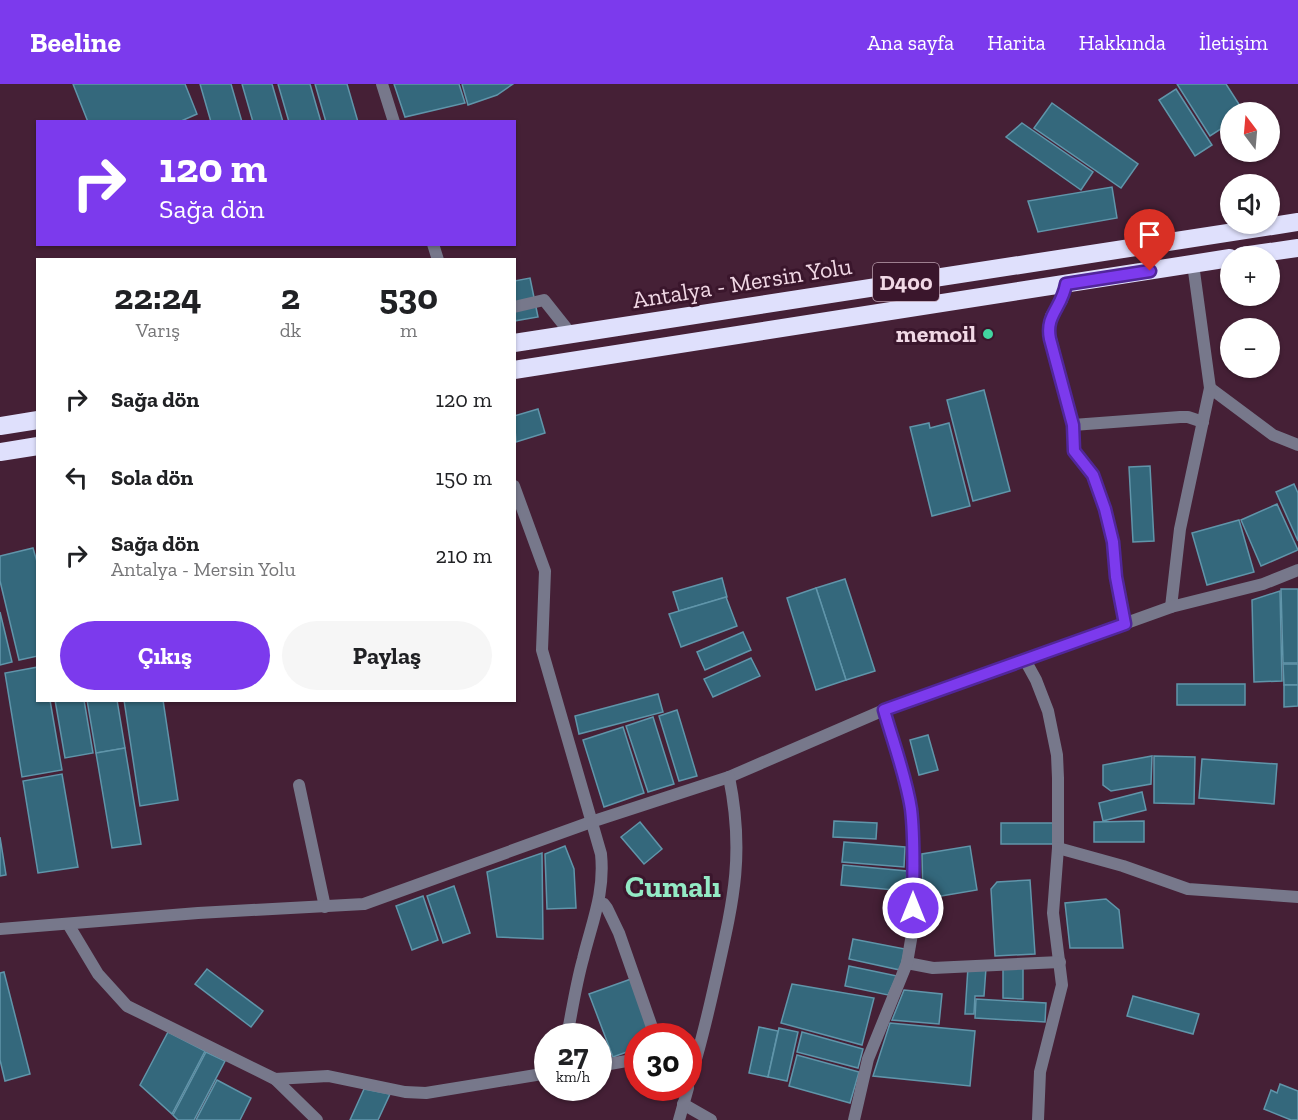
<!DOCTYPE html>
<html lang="tr">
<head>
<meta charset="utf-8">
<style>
	:root { --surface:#fff; --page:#f6f6f6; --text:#202124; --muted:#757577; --accent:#7c3aed }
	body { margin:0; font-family:"Zilla Slab",serif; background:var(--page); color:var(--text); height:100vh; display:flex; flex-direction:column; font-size:22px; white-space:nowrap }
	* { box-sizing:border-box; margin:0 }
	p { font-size:20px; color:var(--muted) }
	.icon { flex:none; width:33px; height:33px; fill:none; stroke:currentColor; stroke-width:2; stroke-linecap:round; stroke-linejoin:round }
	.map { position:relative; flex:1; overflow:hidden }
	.details { position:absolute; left:36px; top:174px; width:480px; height:444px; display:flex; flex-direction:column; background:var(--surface); border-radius:0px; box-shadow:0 2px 4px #0004 }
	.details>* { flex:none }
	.hud { position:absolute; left:36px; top:36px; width:480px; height:126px; border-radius:0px; box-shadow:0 2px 4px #0004; background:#7c3aed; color:#fff; overflow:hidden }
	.needle { width:39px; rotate:344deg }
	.tools { position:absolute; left:1220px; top:18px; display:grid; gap:12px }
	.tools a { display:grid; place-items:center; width:60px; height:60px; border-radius:50%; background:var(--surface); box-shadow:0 2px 4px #0004; font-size:30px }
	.speed { position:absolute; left:534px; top:939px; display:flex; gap:12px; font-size:30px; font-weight:700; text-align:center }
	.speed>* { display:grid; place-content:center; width:78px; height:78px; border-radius:50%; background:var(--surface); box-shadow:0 2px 4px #0004; line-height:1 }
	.speed small { font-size:15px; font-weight:400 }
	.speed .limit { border:9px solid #d22; background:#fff; color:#111 }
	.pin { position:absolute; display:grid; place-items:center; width:51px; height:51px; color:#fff; margin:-62px -26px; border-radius:50% 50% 50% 0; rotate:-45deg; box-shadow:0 0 6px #0007 }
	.pin .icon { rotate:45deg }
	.me { position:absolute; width:66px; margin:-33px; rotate:0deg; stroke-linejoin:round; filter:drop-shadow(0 0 4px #0008) }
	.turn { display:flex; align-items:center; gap:21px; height:126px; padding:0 24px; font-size:27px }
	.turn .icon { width:78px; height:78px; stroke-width:2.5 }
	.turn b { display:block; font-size:42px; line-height:51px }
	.eta { display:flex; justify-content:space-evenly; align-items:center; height:102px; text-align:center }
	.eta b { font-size:36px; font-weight:700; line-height:42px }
	.primary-button { display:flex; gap:12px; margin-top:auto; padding:12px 24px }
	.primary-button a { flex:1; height:69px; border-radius:36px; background:var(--accent); color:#fff; font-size:24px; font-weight:700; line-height:69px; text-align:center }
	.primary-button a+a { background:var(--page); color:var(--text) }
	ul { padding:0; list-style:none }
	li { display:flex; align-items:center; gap:18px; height:78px; padding:0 24px }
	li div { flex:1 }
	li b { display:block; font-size:22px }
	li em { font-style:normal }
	header { display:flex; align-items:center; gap:36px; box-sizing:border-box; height:84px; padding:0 30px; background:var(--accent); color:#fff }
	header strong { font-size:28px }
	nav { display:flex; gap:33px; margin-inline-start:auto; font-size:21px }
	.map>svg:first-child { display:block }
	.building { fill:#34687c; stroke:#6095aa; stroke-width:1.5 }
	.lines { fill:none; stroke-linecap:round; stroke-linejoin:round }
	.minor { stroke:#77788b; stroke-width:12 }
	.highway { stroke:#dfe0fc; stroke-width:18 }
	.route-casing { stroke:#51269a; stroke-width:15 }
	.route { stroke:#7c3aed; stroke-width:10 }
	.poi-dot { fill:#42d4a0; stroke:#3a162c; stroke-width:2 }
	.labels { text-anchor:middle; stroke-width:6; stroke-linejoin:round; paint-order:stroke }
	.shield { fill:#3a162c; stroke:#ba9eae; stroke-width:1.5 }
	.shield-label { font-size:22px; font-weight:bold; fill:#f1d8e5 }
	.street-label { font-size:24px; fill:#f1d8e5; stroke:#3a162c }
	.poi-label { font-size:24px; font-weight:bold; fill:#f1d8e5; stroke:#3a162c; text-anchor:end }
	.district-label { font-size:30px; font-weight:bold; fill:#93eac5; stroke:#3a162c }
</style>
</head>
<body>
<header>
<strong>Beeline</strong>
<nav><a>Ana sayfa</a><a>Harita</a><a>Hakkında</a><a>İletişim</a></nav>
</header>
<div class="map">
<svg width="1298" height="1036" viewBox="0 0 1298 1036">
	<rect width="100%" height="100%" fill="#452036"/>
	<g class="building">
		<polygon points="73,0 185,0 197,30 179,38 88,38"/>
		<polygon points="200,0 231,0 242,38 211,38"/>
		<polygon points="242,0 272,0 283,38 253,38"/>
		<polygon points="278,0 310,0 321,38 289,38"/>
		<polygon points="315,0 347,0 358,38 326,38"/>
		<polygon points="394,0 459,0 465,19 405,33"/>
		<polygon points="462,0 513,0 497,11 468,21"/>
		<polygon points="1177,0 1226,0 1244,28 1230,28 1230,39 1210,52"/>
		<polygon points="1176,5 1212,61 1195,72 1159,16"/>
		<polygon points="1052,19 1138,80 1121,104 1034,44"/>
		<polygon points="1022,39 1093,88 1081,106 1006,53"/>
		<polygon points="1112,103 1117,134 1038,148 1028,117"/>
		<polygon points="530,194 538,233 514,237 514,197"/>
		<polygon points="984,306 1010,407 973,417 947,316"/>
		<polygon points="538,325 545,349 516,358 514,332"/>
		<polygon points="929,339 930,344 949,339 970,422 932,432 910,343"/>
		<polygon points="1150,382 1154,457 1133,458 1129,383"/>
		<polygon points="1294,400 1298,409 1298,457 1276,408"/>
		<polygon points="1277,420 1298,466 1261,482 1241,436"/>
		<polygon points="1239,436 1254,488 1207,501 1192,449"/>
		<polygon points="33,464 38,481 38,572 19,576 0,497 0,472"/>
		<polygon points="722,494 727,513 679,527 673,508"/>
		<polygon points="845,495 875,587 846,596 816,504"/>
		<polygon points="816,504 846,596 816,606 787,514"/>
		<polygon points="1281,505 1298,505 1298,579 1283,579"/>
		<polygon points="1280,507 1282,597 1254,598 1252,516"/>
		<polygon points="726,513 737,542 681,563 669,530"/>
		<polygon points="0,528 12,578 0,581"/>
		<polygon points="743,548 751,566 705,586 697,568"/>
		<polygon points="751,574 760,592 713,613 704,595"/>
		<polygon points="1283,580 1298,580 1298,601 1284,601"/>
		<polygon points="38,583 38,616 50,616 62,686 22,693 5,589"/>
		<rect x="1177" y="600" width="68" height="21"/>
		<polygon points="1284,601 1298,601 1298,622 1284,623"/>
		<polygon points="658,610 663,628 579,650 575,632"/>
		<polygon points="55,616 84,616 93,669 65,674"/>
		<polygon points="87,616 117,616 125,664 96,669"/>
		<polygon points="124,616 163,616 178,716 140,722"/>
		<polygon points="677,626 697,692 679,697 659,632"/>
		<polygon points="653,633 674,700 648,708 626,642"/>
		<polygon points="623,643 644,709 604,723 583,656"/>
		<polygon points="928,651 938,686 919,691 910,656"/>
		<polygon points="125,664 141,760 112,764 96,669"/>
		<polygon points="1152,672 1151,700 1111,707 1103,701 1103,681"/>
		<polygon points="1154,672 1195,673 1194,720 1154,719"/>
		<polygon points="1202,675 1277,680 1274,720 1199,714"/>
		<polygon points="62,690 78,783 38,789 23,697"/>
		<polygon points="1142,708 1146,726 1103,737 1099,719"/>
		<polygon points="834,737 877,739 876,755 833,753"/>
		<polygon points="1144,737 1144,758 1094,758 1094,738"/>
		<polygon points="640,738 662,765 644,780 621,753"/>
		<rect x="1001" y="739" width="53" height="21"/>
		<polygon points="0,753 6,791 0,792"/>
		<polygon points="844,758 905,763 904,783 842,778"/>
		<polygon points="565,762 574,785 576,824 547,825 545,770"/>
		<polygon points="970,762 977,806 923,815 922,770"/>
		<polygon points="542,769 543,855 497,853 487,788"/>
		<polygon points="843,781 907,787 905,807 841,801"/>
		<polygon points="1030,796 1035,870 995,872 991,805 997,798"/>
		<polygon points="454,802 470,849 443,859 427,812"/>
		<polygon points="423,812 438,856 412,866 396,822"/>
		<polygon points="1106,815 1119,826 1123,864 1070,864 1065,819"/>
		<polygon points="853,855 905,865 900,886 849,875"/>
		<polygon points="849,882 897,892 888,911 845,902"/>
		<polygon points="968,883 986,884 984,912 975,912 974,930 965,930"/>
		<polygon points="1003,883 1023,883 1023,915 1003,914"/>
		<polygon points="207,885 263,927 251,943 195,900"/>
		<polygon points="4,888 30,990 5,997 0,976 0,889"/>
		<polygon points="631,895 653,952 638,952 638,964 613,973 589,910"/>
		<polygon points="792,900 874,914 862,961 781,939"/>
		<polygon points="904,906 942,910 939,940 892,936"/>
		<polygon points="1133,912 1199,930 1193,950 1127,932"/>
		<polygon points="976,915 1046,919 1045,938 975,934"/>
		<polygon points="890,939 975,947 970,1002 873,992"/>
		<polygon points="759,943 778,947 768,993 749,989"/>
		<polygon points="779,944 798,948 787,997 768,993"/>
		<polygon points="168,948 205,967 172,1030 140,1001"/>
		<polygon points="802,948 863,965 858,984 797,968"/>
		<polygon points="206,968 225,977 194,1036 178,1036 173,1031"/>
		<polygon points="797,971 859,988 850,1019 789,1002"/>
		<polygon points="217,996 251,1014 240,1036 196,1036"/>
		<polygon points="1280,1000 1298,1007 1298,1036 1291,1036 1264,1025 1271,1006 1277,1009"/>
		<polygon points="364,1005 390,1010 378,1036 350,1036"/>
	</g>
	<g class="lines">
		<g class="minor">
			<polyline points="382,0 394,38"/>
			<polyline points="433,160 438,176"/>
			<polyline points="1066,200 1062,216 1051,232 1049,247 1073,341 1180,333 1188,333 1203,338"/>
			<polyline points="514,223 544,216 571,250"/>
			<polyline points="1210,304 1273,351 1298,361"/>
			<polyline points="1073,341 1074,367 1077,372 1093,391 1105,425 1113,458 1116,493 1125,540"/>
			<path d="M514,402l31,85 -3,79 59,204c4,39 -9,68 -18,105 -7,25 -11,52 -16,77"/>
			<polyline points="1171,523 1180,445 1210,304 1193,180"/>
			<polyline points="1025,576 1036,596 1048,627 1057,671 1058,694 1058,764 1053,829 1062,901 1040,988 1038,1036"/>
			<polyline points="299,701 325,823"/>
			<polyline points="1058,764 1123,782 1188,805 1298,813"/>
			<polyline points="599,819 604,820 607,824 619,849 655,952"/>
			<polyline points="68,840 98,890 127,922 275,995 328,992 405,1008 426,1009 548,989"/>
			<polyline points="0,845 198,829 364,820 591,738 729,693 884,626 1171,523 1263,500 1298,486"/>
			<polyline points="907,879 933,884 1060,878"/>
			<polyline points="598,982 638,975"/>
			<polyline points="275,995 317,1036"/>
			<path d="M688,1001c12,-35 20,-71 28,-107 17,-76 29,-123 13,-201"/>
			<polyline points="683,1020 711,1036"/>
			<polyline points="679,1036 688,1004"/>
			<polyline points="854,1036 868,975 907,879 913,844 913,744 911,724 906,702 884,626"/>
		</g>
		<g class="highway">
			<polyline points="1242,172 1298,164"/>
			<polyline points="514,259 1298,138"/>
			<polyline points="514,286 1230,174"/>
			<polyline points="0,342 38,336"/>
			<polyline points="0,368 38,362"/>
		</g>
	</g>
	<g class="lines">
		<defs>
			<path id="route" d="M913,824c0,-32 2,-66 -2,-99 -5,-33 -18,-67 -27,-99l241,-86 -9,-47 -3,-35 -8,-33 -12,-34 -19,-24 -1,-26 -23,-86c-5,-24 12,-31 16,-55l84,-13"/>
		</defs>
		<use href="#route" class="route-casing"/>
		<use href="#route" class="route"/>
	</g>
	<circle class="poi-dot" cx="988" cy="250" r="6"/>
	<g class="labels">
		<rect class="shield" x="873" y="179" width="66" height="38" rx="4.5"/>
		<g class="shield-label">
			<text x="906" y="206">D400</text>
		</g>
		<g class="street-label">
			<text transform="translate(742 199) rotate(-9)" y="8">Antalya - Mersin Yolu</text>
		</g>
		<g class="poi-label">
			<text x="976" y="258">memoil</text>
		</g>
		<g class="district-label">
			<text x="673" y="813">Cumalı</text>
		</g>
	</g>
</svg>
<div class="tools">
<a><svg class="needle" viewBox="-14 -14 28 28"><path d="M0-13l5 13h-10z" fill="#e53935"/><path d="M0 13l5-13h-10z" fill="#757577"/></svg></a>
<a><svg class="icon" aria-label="sound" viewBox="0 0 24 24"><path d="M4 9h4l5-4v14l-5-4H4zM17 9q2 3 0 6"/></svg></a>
<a>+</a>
<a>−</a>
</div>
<div class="speed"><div>27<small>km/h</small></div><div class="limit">30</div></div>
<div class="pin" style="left:1150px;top:187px;background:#d93025"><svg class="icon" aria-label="arrive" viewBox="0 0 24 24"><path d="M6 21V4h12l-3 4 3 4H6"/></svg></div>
<svg class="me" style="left:913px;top:824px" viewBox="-20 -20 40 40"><circle r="17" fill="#7c3aed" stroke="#fff" stroke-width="3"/><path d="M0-11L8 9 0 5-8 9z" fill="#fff"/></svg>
<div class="hud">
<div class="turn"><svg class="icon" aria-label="right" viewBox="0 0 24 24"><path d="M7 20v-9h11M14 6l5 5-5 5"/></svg><div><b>120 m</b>Sağa dön</div></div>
</div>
<section class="details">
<div class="eta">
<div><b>22:24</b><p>Varış</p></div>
<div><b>2</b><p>dk</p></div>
<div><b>530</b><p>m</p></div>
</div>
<ul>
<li><svg class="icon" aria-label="right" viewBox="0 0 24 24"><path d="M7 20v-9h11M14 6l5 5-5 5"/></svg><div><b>Sağa dön</b></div><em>120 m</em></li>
<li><svg class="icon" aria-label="left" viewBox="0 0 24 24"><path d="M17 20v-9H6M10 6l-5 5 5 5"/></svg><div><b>Sola dön</b></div><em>150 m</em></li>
<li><svg class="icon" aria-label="right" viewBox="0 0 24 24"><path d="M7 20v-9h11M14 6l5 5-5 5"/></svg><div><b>Sağa dön</b><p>Antalya - Mersin Yolu</p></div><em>210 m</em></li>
</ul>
<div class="primary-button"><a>Çıkış</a><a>Paylaş</a></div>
</section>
</div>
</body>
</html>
